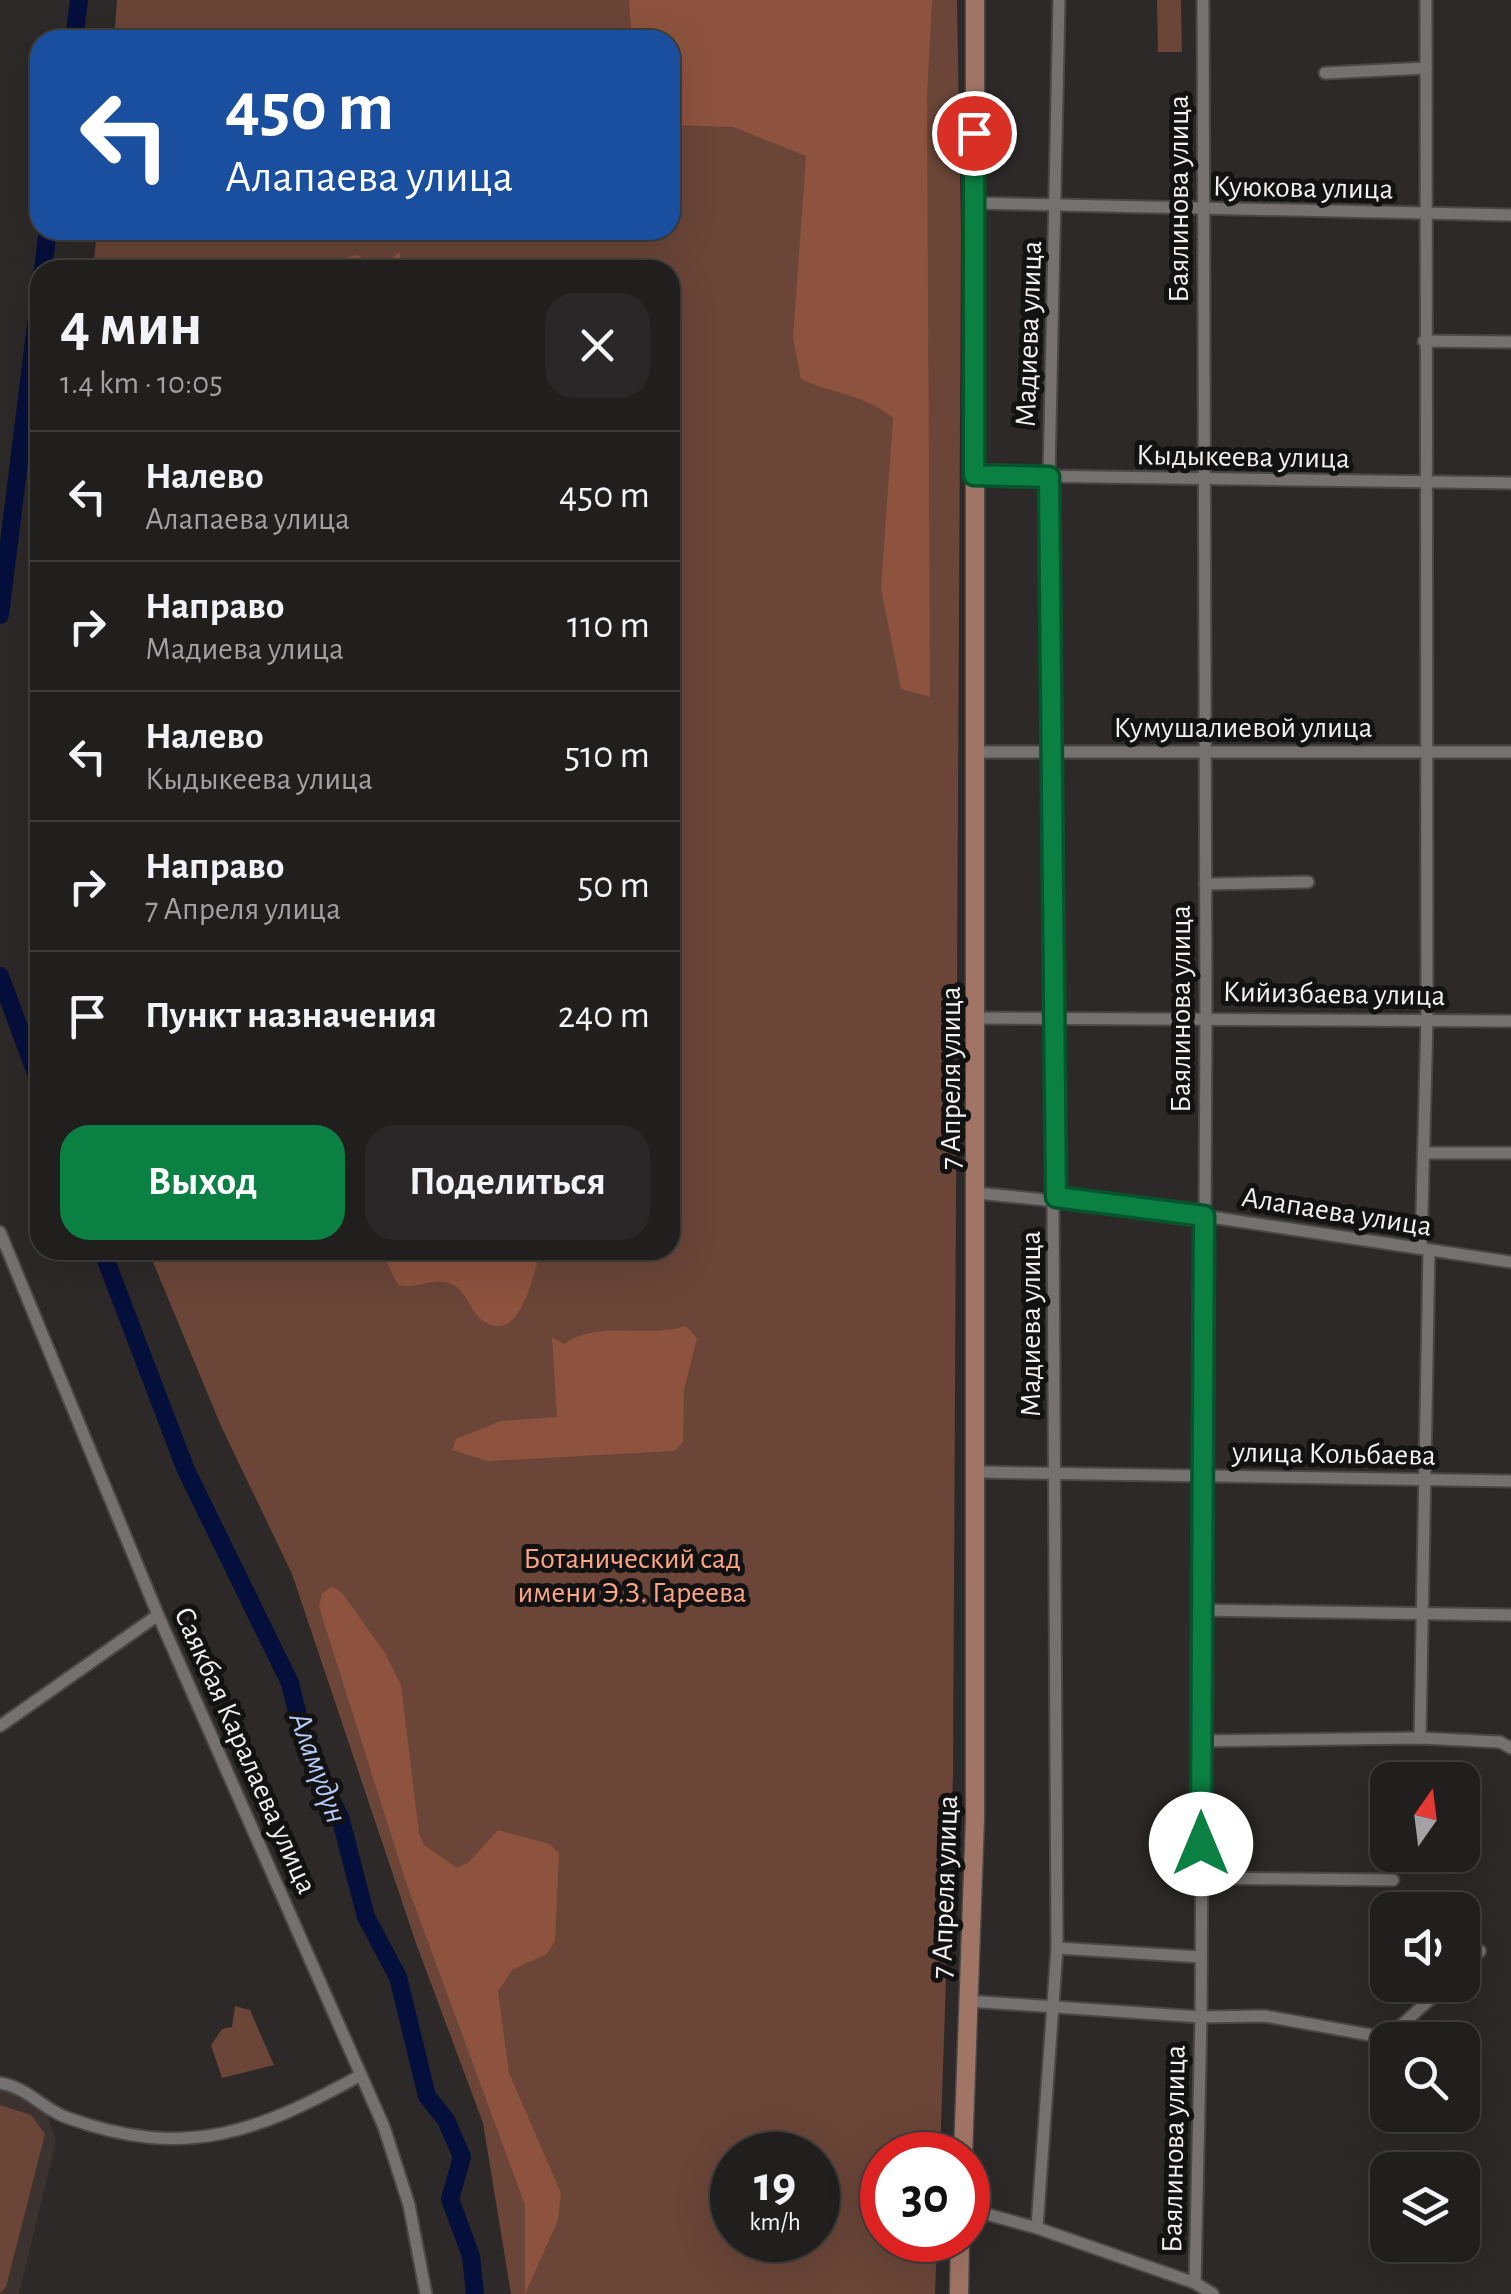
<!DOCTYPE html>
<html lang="ru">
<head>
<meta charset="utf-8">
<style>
	:root { --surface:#211f1e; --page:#292727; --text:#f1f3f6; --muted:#a2a2a4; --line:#3e3d3c; --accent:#0b8043 }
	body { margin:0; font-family:"Alegreya Sans",sans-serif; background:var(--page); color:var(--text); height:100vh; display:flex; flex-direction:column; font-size:38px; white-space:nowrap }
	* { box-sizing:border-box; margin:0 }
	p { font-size:32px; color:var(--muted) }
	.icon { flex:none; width:55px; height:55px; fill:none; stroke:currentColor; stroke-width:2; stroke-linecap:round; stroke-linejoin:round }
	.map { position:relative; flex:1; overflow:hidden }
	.details { position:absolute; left:30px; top:260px; width:650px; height:1000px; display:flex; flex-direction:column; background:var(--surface); border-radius:30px; box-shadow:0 10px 40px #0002,0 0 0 2px var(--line) }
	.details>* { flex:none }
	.top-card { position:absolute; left:30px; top:30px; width:650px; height:210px; border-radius:30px; box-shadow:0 10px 40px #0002,0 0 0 2px var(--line); background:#1a4fa0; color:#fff; overflow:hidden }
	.needle { width:65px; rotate:14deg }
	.controls { position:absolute; left:1370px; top:1762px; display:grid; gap:20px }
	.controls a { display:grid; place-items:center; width:110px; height:110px; border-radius:20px; background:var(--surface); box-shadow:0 10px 40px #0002,0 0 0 2px var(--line); font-size:50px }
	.speed { position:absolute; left:710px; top:2132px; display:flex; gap:20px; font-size:50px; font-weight:700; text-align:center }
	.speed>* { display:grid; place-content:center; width:130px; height:130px; border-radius:50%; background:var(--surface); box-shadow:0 10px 40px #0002,0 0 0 2px var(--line); line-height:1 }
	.speed small { font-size:25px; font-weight:400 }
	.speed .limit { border:15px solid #d22; background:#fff; color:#111 }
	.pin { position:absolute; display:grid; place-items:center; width:85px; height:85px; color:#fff; margin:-42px; border:5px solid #fff; border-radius:50%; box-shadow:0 2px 10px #0007 }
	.me { position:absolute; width:110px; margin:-55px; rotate:0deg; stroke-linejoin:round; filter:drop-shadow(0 0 8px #0008) }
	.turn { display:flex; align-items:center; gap:35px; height:210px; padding:0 30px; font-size:45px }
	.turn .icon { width:130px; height:130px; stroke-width:2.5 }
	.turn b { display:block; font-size:70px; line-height:85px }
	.round { display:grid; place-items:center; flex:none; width:105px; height:105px; border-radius:30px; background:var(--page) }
	.overview { display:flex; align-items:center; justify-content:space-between; height:170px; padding:0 30px }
	h1 { font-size:60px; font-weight:700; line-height:75px }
	.primary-button { display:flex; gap:20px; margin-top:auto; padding:20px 30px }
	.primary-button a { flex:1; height:115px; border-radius:30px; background:var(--accent); color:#fff; font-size:40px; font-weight:700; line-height:115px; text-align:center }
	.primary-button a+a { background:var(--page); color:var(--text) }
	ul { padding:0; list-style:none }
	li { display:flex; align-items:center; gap:30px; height:130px; padding:0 30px; border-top:2px solid var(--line) }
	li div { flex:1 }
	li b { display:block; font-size:38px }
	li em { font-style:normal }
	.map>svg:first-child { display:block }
	.built { fill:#3c3330 }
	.green { fill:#6a4538; fill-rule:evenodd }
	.forest { fill:#8d533e }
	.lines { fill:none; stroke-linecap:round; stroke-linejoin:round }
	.river { stroke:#050f3b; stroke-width:18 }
	.street-casing { stroke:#4a4847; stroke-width:15 }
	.primary-casing { stroke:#4a4847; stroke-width:21 }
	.street { stroke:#747170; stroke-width:11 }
	.primary { stroke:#a17565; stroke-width:18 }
	.route-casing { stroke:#07532c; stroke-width:25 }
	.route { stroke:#0b8043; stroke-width:18 }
	.labels { text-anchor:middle; stroke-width:10; stroke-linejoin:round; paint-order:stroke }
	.street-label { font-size:30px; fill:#f3f1f0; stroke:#131212 }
	.park-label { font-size:30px; fill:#fea585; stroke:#131212 }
	.water-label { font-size:32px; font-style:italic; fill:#b6cbf9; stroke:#131212 }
</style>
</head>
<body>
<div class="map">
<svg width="1511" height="2294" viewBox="0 0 1511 2294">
	<rect width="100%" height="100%" fill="#2c2928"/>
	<polygon class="built" points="0,2090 22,2093 45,2110 56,2141 19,2294 0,2294"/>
	<g class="green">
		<path d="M117,0h840l4,232 -8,1543 -13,380h-58v85h55l-2,54h-424l-28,-171 -66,-177 -125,-372 -71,-148 -73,-176h522v-980h-577l4,-40h573v-190h-556zM732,2155h86v85h-86z"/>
		<polygon points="1157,0 1181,0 1182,52 1158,52"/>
		<polygon points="40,869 40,989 28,959"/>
		<polygon points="235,2006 250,2010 274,2065 222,2078 211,2045 222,2029 232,2027"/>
		<polygon points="0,2105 31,2115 45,2134 6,2287 0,2293"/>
	</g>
	<g class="forest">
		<path d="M629,0h303l-5,97 3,600 -29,-8 -20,-101 12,-170c-27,-23 -60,-24 -92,-39l-8,-41 13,-182 -73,-29 -63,-2v-85h-38z"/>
		<polygon points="400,252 401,270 334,270 345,258 357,255 379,267"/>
		<path d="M381,1250h159c-5,21 -21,101 -59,69 -12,-10 -15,-29 -30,-35 -17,-8 -35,6 -53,1z"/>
		<path d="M685,1326l12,12 -13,52 -1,52 -9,9 -186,10 -36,-11 4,-11 45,-18 56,-4 -5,-80 12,7c35,-25 82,-5 121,-18z"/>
		<polygon points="332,1586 342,1593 385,1653 401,1685 419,1833 424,1845 457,1868 469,1862 498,1830 549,1844 559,1853 555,1941 547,1954 512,1970 498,1992 509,2073 561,2193 558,2220 525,2294 525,2205 407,1885 319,1607 322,1594"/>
	</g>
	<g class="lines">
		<g class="river">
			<polyline points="74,40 79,0"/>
			<polyline points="43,270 48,230"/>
			<polyline points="0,615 40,293"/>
			<polyline points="0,976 40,1084"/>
			<polyline points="102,1250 186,1470 290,1683 307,1752 340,1817 366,1917 398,1977 427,2096 446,2120 462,2157 450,2199 471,2256 475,2294"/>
		</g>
		<defs>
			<g id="street">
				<polyline points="1325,73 1426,68"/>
				<polyline points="974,203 1511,215"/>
				<polyline points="1424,341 1511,342"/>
				<polyline points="974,475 1511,483"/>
				<polyline points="976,752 1511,752"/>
				<polyline points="1205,884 1308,882"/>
				<polyline points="977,1018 1511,1021"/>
				<polyline points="1423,1153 1511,1153"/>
				<polyline points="977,1193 1204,1216 1511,1262"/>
				<polyline points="0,1232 158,1615 384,2127 409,2205 426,2294"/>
				<polyline points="1421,1248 1427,1018 1426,0"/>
				<polyline points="977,1472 1511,1481"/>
				<polyline points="1200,1610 1511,1615"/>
				<polyline points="0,1726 158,1615"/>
				<polyline points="1420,1738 1429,1250"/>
				<polyline points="1201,1741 1420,1738 1500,1742 1511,1748"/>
				<polyline points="1201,1878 1393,1880"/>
				<polyline points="1057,1948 1201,1957"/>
				<polyline points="1462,1968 1480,1951"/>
				<polyline points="968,2001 1201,2017 1265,2016 1387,2038 1446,1985"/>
				<path d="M0,2083c29,5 42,26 68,35 117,42 188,15 293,-43"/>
				<polyline points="968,2209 1037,2228 1195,2283 1213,2294"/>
				<polyline points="1037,2228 1057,1948 1049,477 1059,0"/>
				<polyline points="1195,2283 1201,2017 1206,1017 1203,0"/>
			</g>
			<g id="primary">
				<polyline points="963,2155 975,1818 975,0"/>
				<polyline points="959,2294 960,2240"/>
			</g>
		</defs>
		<use href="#street" class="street-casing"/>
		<use href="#primary" class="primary-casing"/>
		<use href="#street" class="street"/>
		<use href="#primary" class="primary"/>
	</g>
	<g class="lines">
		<defs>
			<polyline id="route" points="974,133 974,475 1049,477 1056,1197 1204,1216 1201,1844"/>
		</defs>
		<use href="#route" class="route-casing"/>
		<use href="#route" class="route"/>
	</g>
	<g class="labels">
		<g class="street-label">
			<text transform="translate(1303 187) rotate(1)" y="10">Куюкова улица</text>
			<text transform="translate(1178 199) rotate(-90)" y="10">Баялинова улица</text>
			<text transform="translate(1028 334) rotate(-88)" y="10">Мадиева улица</text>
			<text transform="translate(1243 456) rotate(1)" y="10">Кыдыкеева улица</text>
			<text x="1243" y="737">Кумушалиевой улица</text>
			<text transform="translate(1334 993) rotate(1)" y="10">Кийизбаева улица</text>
			<text transform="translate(1180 1009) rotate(-90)" y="10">Баялинова улица</text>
			<text transform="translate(950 1078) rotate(-90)" y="10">7 Апреля улица</text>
			<text transform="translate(1337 1211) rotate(9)" y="10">Алапаева улица</text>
			<text transform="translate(1030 1324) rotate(-90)" y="10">Мадиева улица</text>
			<text transform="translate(1334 1453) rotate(1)" y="10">улица Кольбаева</text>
			<text transform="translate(246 1750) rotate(66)" y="10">Саякбая Каралаева улица</text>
			<text transform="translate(944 1887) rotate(-88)" y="10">7 Апреля улица</text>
			<text transform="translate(1173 2149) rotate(-89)" y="10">Баялинова улица</text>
		</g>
		<g class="park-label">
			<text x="632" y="1568">Ботанический сад<tspan x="632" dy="34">имени Э.З. Гареева</tspan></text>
		</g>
		<g class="water-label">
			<text transform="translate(319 1767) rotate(70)" y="11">Аламүдүн</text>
		</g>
	</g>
</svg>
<div class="controls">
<a><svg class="needle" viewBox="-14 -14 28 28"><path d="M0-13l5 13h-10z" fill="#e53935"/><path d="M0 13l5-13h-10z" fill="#a2a2a4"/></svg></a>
<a><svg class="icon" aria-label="sound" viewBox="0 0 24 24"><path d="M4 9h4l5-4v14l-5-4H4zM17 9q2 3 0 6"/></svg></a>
<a><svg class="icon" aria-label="search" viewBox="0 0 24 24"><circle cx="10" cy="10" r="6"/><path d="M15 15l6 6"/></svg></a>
<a><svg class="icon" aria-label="layers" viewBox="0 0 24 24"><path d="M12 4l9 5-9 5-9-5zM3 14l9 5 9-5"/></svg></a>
</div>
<div class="speed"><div>19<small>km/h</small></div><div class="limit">30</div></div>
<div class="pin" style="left:974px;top:133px;background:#d93025"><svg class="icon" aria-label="arrive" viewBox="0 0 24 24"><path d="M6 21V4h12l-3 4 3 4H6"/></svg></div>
<svg class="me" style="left:1201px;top:1844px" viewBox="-20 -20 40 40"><circle r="19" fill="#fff"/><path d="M0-13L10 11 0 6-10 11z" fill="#0b8043"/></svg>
<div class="top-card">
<div class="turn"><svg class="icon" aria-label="left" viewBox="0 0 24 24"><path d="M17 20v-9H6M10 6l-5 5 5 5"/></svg><div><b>450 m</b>Алапаева улица</div></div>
</div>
<section class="details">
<div class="overview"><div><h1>4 мин</h1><p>1.4 km · 10:05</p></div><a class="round"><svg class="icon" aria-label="close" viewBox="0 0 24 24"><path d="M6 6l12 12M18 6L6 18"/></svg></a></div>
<ul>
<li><svg class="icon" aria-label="left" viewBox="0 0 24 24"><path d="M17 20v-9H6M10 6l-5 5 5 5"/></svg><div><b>Налево</b><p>Алапаева улица</p></div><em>450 m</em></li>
<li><svg class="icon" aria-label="right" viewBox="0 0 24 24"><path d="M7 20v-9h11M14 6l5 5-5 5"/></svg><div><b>Направо</b><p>Мадиева улица</p></div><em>110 m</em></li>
<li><svg class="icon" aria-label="left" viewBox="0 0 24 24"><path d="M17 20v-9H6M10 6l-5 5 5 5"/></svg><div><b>Налево</b><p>Кыдыкеева улица</p></div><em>510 m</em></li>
<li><svg class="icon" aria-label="right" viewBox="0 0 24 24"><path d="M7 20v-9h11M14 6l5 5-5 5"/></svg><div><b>Направо</b><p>7 Апреля улица</p></div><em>50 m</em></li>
<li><svg class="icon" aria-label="arrive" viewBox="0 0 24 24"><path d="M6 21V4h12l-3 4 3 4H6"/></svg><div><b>Пункт назначения</b></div><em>240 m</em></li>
</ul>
<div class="primary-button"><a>Выход</a><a>Поделиться</a></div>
</section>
</div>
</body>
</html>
